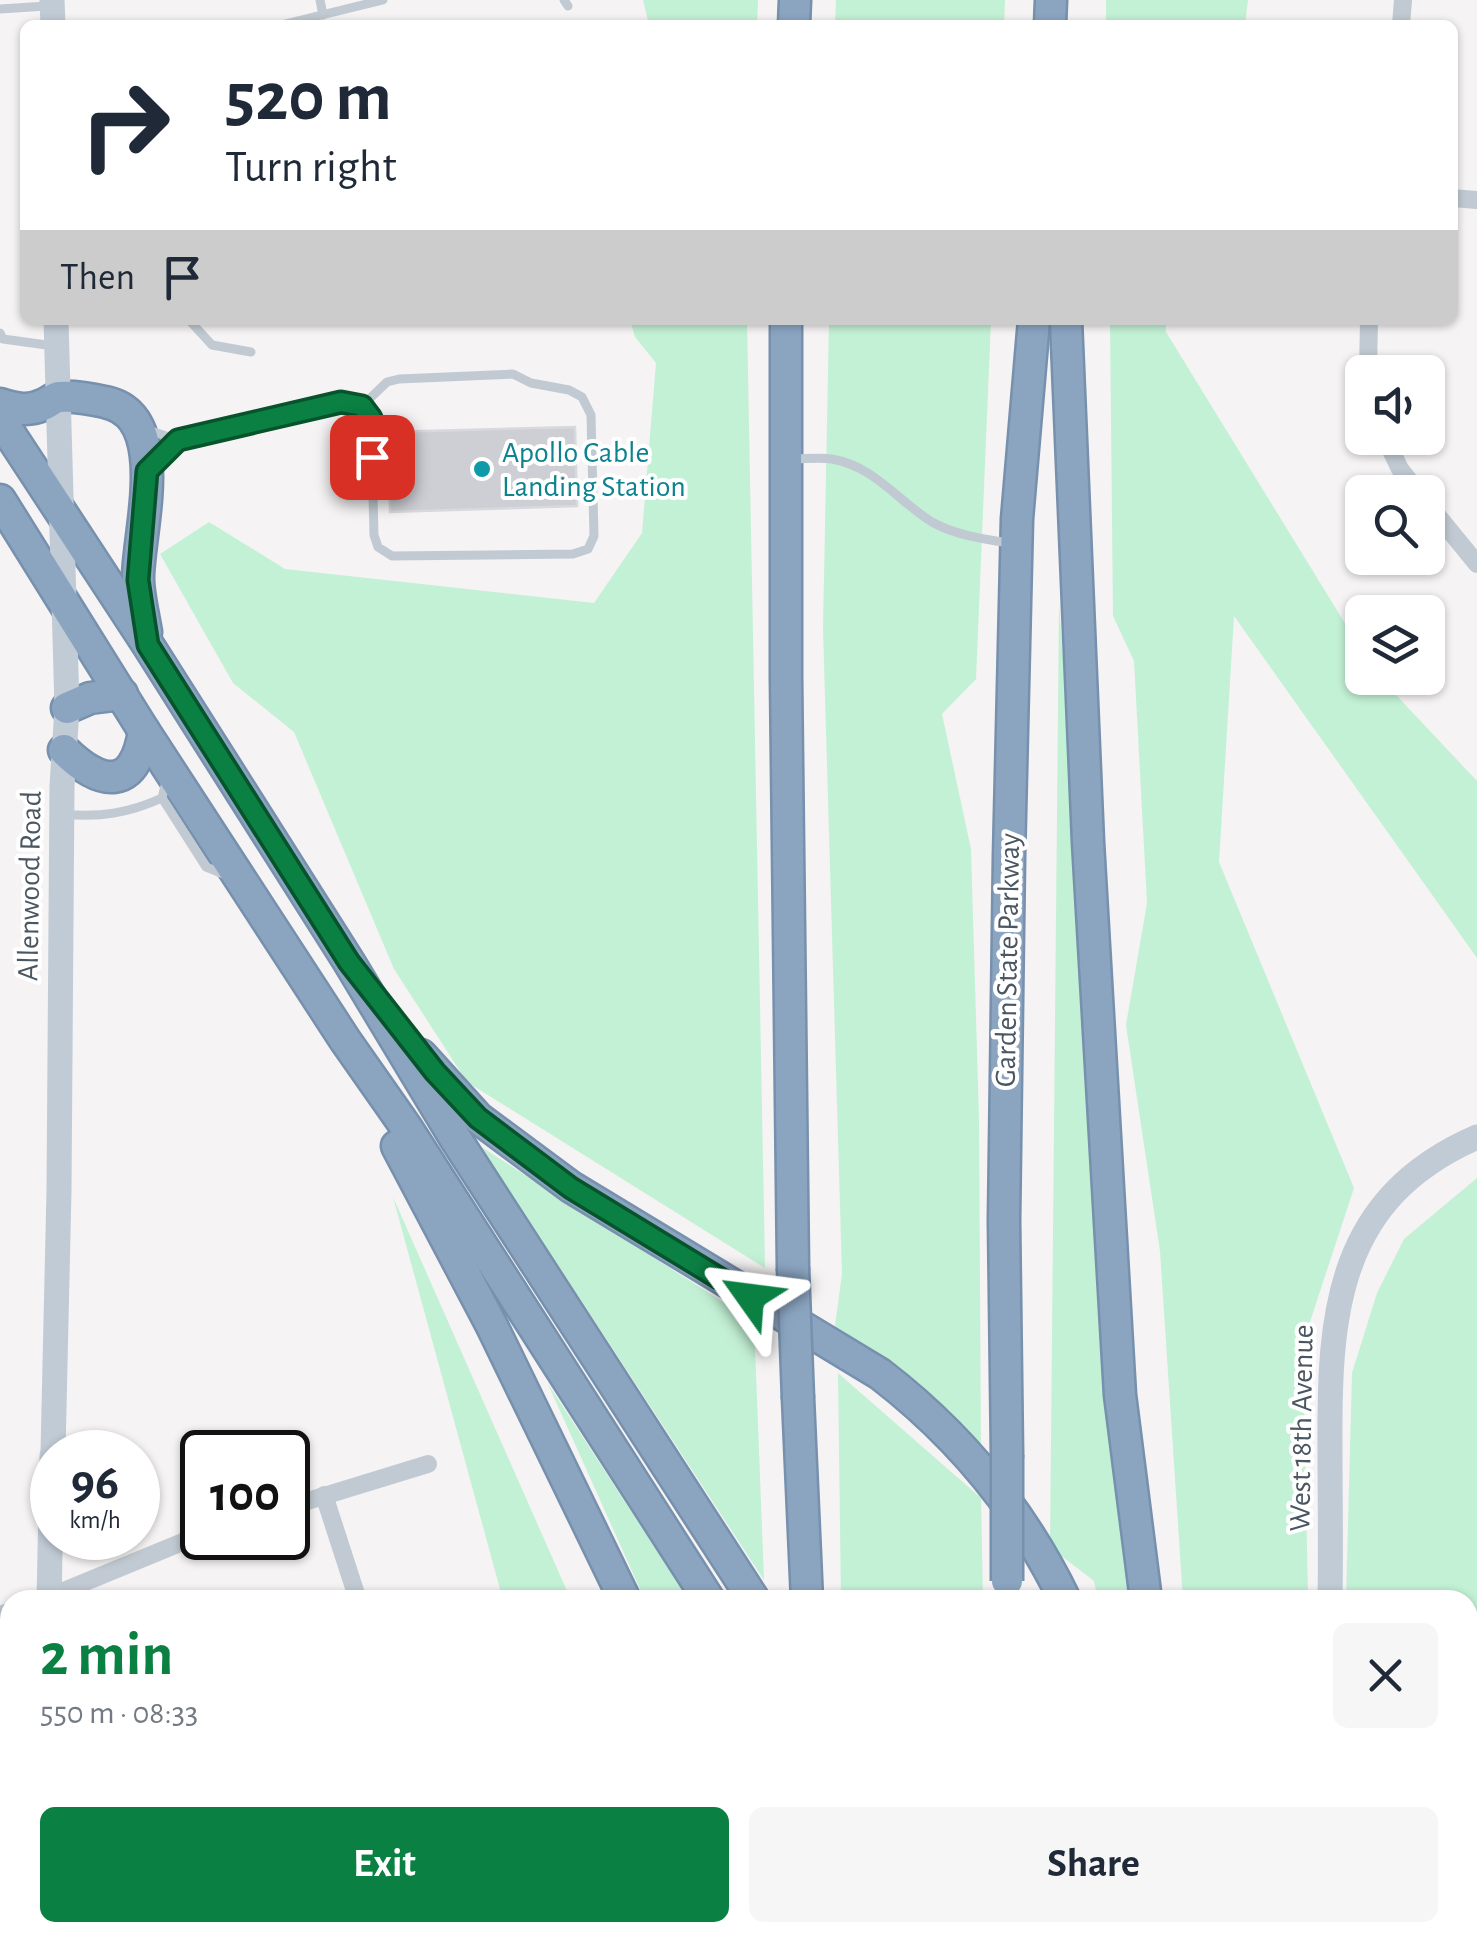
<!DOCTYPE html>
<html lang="en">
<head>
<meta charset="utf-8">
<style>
	:root { --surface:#fff; --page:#f6f6f7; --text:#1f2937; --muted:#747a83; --accent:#0b8043 }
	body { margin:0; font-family:"Alegreya Sans",sans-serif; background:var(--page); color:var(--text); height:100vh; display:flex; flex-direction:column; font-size:38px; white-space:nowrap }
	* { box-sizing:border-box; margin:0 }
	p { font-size:32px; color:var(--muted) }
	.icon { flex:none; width:55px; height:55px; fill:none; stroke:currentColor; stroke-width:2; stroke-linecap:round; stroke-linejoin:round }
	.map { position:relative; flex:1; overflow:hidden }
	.details { position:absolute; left:0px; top:1590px; width:1478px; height:352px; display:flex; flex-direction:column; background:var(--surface); border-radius:30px 30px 0 0; box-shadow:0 2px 8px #0004 }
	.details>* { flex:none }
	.hud { position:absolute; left:20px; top:20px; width:1438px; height:305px; border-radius:15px; box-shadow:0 2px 8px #0004; background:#fff; color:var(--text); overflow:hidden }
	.controls { position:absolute; left:1345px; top:355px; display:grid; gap:20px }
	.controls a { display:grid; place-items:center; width:100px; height:100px; border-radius:15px; background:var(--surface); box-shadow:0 2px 8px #0004; font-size:50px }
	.speed { position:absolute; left:30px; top:1430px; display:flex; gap:20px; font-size:50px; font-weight:700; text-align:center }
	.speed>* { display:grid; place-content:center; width:130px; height:130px; border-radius:50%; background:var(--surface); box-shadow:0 2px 8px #0004; line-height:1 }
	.speed small { font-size:25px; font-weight:400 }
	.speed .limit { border:5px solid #111; border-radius:15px; background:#fff; color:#111 }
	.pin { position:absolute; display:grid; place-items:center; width:85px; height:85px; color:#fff; margin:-42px; border-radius:20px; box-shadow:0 5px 15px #0006 }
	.me { position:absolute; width:110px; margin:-55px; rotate:301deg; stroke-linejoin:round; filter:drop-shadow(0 0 8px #0008) }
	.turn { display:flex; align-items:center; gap:35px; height:210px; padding:0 40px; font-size:45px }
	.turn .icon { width:130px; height:130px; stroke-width:2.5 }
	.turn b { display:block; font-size:70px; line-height:85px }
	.then { display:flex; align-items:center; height:95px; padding:0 40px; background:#0003; gap:20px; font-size:38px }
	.round { display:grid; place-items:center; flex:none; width:105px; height:105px; border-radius:15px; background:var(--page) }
	.summary { display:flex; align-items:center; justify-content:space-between; height:170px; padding:0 40px }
	h1 { font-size:60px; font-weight:600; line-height:75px; color:var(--accent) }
	.primary-button { display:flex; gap:20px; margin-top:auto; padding:20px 40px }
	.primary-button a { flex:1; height:115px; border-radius:15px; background:var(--accent); color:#fff; font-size:40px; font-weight:600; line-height:115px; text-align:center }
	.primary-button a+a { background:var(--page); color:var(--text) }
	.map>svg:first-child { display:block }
	.green { fill:#c3f1d5 }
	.building { fill:#cdcfd5; stroke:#d7d9de; stroke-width:2.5 }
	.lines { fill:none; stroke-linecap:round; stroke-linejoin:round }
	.highway-casing { stroke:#7690ad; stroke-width:35 }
	.lane { stroke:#c1cad2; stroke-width:9 }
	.street { stroke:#c1cad2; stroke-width:18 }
	.secondary { stroke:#c1cbd6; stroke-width:25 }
	.highway { stroke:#8ba5c1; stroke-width:30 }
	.highway-bridge-casing { stroke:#7690ad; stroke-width:35; stroke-linecap:butt }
	.highway-bridge { stroke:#8ba5c1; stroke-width:30 }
	.route-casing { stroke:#07532c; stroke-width:25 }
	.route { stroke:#0b8043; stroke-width:18 }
	.culture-dot { fill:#0f9aa8; stroke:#fff; stroke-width:4 }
	.labels { text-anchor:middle; stroke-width:8; stroke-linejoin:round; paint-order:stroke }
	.culture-label { font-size:30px; fill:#0d838f; stroke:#fff; text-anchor:start }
	.street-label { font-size:30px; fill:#4a5661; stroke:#fff }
</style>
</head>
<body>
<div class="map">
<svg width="1477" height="1941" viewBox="0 0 1477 1941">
	<rect width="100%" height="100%" fill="#f5f3f3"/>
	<g class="green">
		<polygon points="643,0 758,0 757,25 649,25"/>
		<polygon points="836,0 1005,0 1004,25 835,25"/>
		<polygon points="1106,0 1248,0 1245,25 1106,25"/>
		<polygon points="630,320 747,320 765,1268 467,1082 394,969 294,732 233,683 160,554 209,522 285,569 594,603 642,533 656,363 635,337"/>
		<polygon points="829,320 991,320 976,679 942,714 971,849 979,1119 981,1452 834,1333 842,1274 823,629"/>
		<polygon points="1110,320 1166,320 1166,332 1362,651 1362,678 1380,678 1477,781 1477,958 1234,616 1219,862 1354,1188 1303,1343 1308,1600 1183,1600 1160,1251 1126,1025 1147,903 1134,661 1113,616"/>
		<polygon points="1059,604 1136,1600 1098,1600 1094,1581 1050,1547"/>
		<polygon points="480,1146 754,1322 764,1580"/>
		<polygon points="1477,1178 1477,1941 1367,1941 1367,1933 1468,1932 1468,1600 1346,1600 1352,1373 1377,1293 1404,1239"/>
		<polygon points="393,1197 571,1600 503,1600"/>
		<polygon points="838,1373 981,1498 983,1600 841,1600"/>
		<polygon points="548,1384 689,1600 645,1600"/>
		<polygon points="594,1933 717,1933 718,1941 596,1941"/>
	</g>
	<polygon class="building" points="575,427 577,506 390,512 388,432"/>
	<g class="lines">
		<defs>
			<g id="highway">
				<polyline points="794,25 795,0"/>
				<polyline points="1050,25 1051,0"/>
				<polyline points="786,320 786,677 793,1268"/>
				<polyline points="1066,320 1088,842 1120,1395 1146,1600"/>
				<path d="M0,404c16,5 29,8 45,0 4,-2 9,-6 14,-7 13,-1 33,2 46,5 68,14 33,130 33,176 0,17 5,36 8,54"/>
				<polyline points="0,419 148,645 349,962 455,1138 754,1600"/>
				<polyline points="0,500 144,731 345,1040 406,1127 709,1600"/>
				<polyline points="67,708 90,698 122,694"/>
				<path d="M64,750c37,37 71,41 80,-19"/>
				<path d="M421,1055l57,63 93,69 309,187c78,60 142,137 185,226"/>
				<polyline points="397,1146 492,1326 625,1600"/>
				<polyline points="798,1398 807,1600"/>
				<polyline points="1007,1455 1004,1220 1009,857 1017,519 1034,320"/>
				<polyline points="735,1932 736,1941"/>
				<polyline points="822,1932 822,1941"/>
				<polyline points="926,1932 931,1941"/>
				<polyline points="972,1932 977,1941"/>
				<polyline points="1012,1932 1012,1941"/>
				<polyline points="1125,1932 1126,1941"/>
				<polyline points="1210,1932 1212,1941"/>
			</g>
		</defs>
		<use href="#highway" class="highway-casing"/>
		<g class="lane">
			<polyline points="320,0 323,15"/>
			<polyline points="564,0 568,6"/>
			<polyline points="0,9 47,6"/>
			<polyline points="281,25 383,0"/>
			<polyline points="189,320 212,345 251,352"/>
			<polyline points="0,333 3,339 54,346"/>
			<polyline points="145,429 178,440 153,466"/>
			<polyline points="178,440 341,402 362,406 371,418 374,535 378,547 392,556 573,554 588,549 594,536 591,415 582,397 569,390 531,383 513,374 399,379 387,382 362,406"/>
			<path d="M792,459c13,0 28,-2 40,0 42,7 66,42 100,63 23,13 51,17 77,21"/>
			<polyline points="167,778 162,798 206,867 226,875"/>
			<path d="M63,814c36,4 66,-1 99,-16"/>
		</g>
		<g class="street">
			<polyline points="1401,25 1403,0"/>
			<polyline points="1452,198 1477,200"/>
			<polyline points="1368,372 1369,320"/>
			<polyline points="1385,438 1400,469 1418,492"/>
			<polyline points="1428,504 1477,564"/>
			<polyline points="324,1495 358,1600"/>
			<polyline points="288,1507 428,1464"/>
			<polyline points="49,1597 202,1534"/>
			<polyline points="459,1932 462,1941"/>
		</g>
		<g class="secondary">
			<polyline points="52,0 53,25"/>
			<polyline points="53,1452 59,1190 62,786 67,708 56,320"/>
			<polyline points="49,1600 52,1456"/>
			<path d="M1330,1600c1,-51 0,-103 0,-154 -1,-134 7,-248 147,-309"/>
			<polyline points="0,1619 10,1615"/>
			<polyline points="57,1932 57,1941"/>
			<polyline points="1340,1932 1341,1941"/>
		</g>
		<use href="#highway" class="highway"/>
		<defs>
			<g id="highway-bridge">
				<polyline points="793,1268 798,1398"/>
				<polyline points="1007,1455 1007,1581"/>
			</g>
		</defs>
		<use href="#highway-bridge" class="highway-bridge-casing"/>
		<use href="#highway-bridge" class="highway-bridge"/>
	</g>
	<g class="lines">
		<defs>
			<polyline id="route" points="372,457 371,418 362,406 341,402 178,440 147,471 138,580 148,645 349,962 435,1072 478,1118 571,1188 750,1297"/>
		</defs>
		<use href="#route" class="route-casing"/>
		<use href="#route" class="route"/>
	</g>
	<circle class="culture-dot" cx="482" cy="469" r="10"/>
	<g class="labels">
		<g class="culture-label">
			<text x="502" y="462">Apollo Cable<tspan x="502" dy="34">Landing Station</tspan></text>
		</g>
		<g class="street-label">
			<text transform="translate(29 886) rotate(-89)" y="10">Allenwood Road</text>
			<text transform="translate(1007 960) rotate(-89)" y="10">Garden State Parkway</text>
			<text transform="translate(1301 1428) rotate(-89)" y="10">West 18th Avenue</text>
		</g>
	</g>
</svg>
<div class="controls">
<a><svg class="icon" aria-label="sound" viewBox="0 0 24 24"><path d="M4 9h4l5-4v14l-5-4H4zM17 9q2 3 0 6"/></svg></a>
<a><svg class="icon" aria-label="search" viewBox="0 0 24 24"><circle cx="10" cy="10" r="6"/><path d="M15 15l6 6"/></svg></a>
<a><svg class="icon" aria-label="layers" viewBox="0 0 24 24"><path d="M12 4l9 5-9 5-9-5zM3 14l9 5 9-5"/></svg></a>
</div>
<div class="speed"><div>96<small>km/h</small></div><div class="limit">100</div></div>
<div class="pin" style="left:372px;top:457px;background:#d93025"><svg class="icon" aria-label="arrive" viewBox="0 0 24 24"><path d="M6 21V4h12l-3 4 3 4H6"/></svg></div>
<svg class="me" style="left:750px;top:1297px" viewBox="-20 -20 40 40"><path d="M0-17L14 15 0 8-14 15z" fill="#0b8043" stroke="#fff" stroke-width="4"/></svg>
<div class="hud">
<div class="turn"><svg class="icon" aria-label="right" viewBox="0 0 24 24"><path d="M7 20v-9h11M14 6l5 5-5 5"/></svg><div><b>520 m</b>Turn right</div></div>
<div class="then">Then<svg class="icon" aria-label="arrive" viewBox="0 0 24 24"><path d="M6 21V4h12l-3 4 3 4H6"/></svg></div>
</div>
<section class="details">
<div class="summary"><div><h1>2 min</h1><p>550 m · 08:33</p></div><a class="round"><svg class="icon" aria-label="close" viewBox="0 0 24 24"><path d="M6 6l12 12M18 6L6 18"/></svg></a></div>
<div class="primary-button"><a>Exit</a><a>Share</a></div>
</section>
</div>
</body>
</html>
